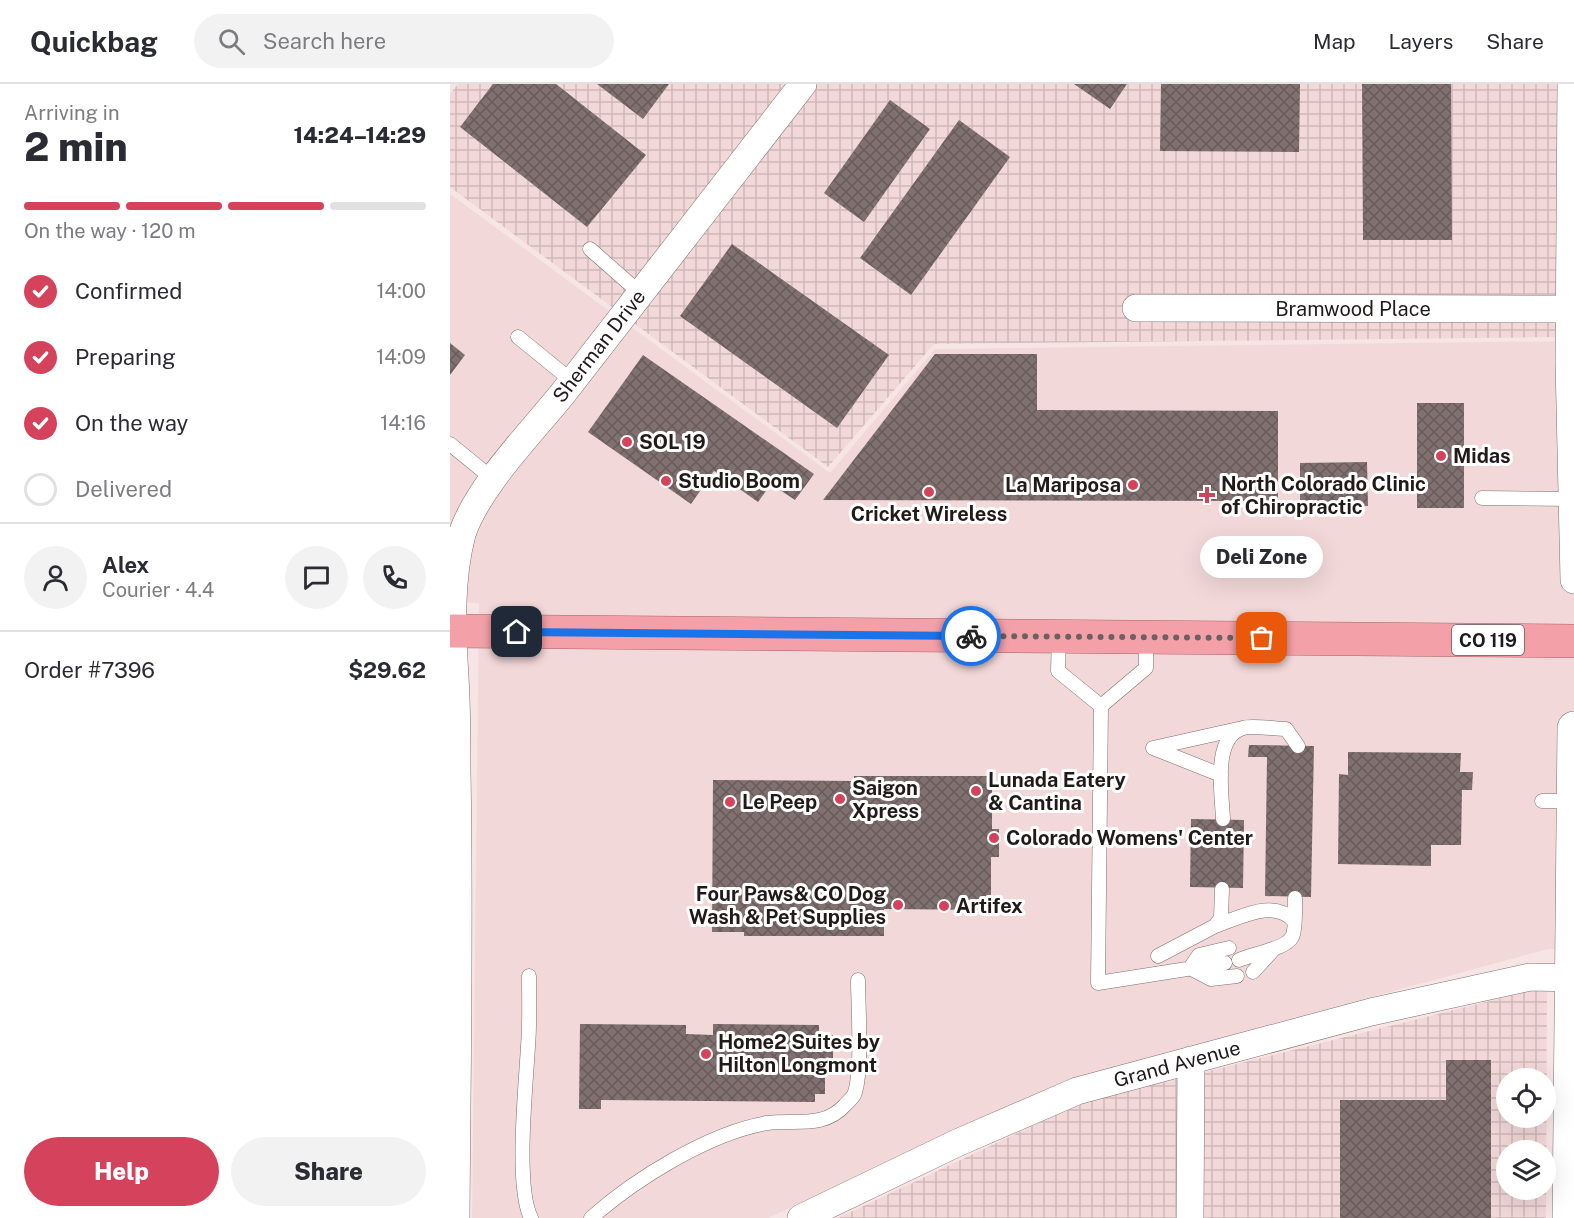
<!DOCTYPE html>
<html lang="en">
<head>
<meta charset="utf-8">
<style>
  :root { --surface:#fff; --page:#f2f2f3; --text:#2b2b33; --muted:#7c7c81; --line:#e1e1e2; --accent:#d4435b }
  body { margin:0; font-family:"Public Sans",sans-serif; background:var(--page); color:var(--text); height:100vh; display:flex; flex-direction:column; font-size:22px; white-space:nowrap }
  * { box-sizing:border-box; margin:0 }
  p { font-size:20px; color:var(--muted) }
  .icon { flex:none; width:33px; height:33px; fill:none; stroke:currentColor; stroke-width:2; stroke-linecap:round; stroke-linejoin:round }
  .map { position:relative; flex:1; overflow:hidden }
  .drawer { display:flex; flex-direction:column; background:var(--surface); width:450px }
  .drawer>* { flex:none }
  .buttons { position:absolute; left:1046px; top:984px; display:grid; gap:12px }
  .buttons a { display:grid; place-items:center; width:60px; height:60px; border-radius:50%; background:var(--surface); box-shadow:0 6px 24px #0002; font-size:30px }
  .pin { position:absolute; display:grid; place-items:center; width:51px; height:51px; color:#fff; margin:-26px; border-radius:12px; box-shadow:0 3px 9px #0006 }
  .courier { position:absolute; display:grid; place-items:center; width:60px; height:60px; margin:-30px; border:4px solid #1a73e8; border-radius:50%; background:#fff; color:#222; box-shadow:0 2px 8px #0007 }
  .bubble { position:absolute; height:42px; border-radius:21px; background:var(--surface); box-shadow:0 6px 24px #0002; font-size:20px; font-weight:800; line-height:42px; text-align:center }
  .summary em { font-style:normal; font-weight:800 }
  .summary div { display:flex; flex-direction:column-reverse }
  .summary { display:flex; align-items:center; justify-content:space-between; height:102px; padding:0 24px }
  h1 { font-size:39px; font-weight:800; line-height:45px }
  .bar { display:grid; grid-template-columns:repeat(4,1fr); gap:9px 6px; align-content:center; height:72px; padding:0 24px }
  .bar i { height:8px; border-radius:4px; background:var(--line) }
  .bar .on { background:var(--accent) }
  .bar p { grid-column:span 4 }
  .line { display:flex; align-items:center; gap:15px; padding:0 24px; border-top:2px solid var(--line) }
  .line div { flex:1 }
  .round { display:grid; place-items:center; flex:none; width:63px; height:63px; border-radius:32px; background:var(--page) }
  ol { padding:0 24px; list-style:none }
  li { display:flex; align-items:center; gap:18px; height:66px }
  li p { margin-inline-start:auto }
  li .icon { padding:6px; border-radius:50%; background:var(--accent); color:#fff; stroke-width:4 }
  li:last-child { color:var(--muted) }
  li i { width:33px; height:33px; border:3px solid var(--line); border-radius:50% }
  .button { display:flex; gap:12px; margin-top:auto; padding:12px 24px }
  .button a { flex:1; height:69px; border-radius:36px; background:var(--accent); color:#fff; font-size:24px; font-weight:800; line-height:69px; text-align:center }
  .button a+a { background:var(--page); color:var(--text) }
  header { display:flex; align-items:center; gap:36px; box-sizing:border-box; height:84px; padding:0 30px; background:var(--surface); border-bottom:2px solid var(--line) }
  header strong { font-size:28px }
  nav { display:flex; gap:33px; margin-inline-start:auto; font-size:21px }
  .search { width:420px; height:54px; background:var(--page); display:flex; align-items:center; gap:15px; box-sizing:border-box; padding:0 21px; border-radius:33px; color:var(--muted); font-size:22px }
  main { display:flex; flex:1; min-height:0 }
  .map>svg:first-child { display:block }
</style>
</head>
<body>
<header>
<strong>Quickbag</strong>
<div class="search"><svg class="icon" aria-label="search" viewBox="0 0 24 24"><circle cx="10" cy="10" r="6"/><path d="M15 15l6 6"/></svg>Search here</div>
<nav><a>Map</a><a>Layers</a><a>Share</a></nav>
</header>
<main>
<section class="drawer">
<div class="summary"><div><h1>2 min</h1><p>Arriving in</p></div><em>14:24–14:29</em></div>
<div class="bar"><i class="on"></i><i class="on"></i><i class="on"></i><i></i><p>On the way · 120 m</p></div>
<ol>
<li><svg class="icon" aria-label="check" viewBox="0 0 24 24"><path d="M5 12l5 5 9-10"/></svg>Confirmed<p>14:00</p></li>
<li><svg class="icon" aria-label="check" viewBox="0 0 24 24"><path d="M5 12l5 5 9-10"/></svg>Preparing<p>14:09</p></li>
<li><svg class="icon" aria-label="check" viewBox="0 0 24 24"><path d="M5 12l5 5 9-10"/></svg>On the way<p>14:16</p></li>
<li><i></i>Delivered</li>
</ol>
<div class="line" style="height:108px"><a class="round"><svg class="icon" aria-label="person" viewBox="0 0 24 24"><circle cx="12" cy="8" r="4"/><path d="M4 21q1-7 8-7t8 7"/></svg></a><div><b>Alex</b><p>Courier · 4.4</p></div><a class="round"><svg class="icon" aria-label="chat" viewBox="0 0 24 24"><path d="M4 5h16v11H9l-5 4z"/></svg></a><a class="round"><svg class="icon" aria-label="phone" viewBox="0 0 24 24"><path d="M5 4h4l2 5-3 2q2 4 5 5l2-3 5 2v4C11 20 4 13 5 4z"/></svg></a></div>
<div class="line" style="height:78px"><div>Order #7396</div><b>$29.62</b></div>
<div class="button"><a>Help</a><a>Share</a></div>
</section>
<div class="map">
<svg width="1124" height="1134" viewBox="0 0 1124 1134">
  <defs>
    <pattern id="industrial-grid" width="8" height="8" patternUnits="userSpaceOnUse" patternTransform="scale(1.5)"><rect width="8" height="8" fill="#f3d8d9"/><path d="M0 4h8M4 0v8" fill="none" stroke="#d0b9ba"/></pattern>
    <pattern id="building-cross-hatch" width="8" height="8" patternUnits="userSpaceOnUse" patternTransform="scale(1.5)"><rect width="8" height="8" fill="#807070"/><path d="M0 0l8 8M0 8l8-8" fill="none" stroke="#685b5b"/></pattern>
  </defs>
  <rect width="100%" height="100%" fill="#f7e5e5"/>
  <path fill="#f3d8d9" d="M 0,110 L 380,389 L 485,265 L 1124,257 L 1124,865 L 1098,865 L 620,995 L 318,1134 L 22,1134 L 29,519 L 0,518 Z"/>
  <path fill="url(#industrial-grid)" fill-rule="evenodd" d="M 8,0 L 1110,0 L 1110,253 L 484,260 L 378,383 L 0,103 L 0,10 Z
    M 1097,906 L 1096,1134 L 388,1134 L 631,1019 L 1080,907 ZM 1056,994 L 1095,994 L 1095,1034 L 1056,1034 ZM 1056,1066 L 1095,1066 L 1095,1106 L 1056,1106 Z"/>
  <path fill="url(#building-cross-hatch)" d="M 43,0 L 106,0 L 196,71 L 137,143 L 10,43 Z
    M 147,0 L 219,0 L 193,35 Z
    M 624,0 L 677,0 L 660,25 Z
    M 711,0 L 850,0 L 849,68 L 710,67 Z
    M 912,0 L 1001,0 L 1002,156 L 913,156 Z
    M 440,16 L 480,45 L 414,138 L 374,109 Z
    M 509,36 L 560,73 L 461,211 L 410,174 Z
    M 282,160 L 439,271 L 387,344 L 230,232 Z
    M 0,259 L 15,271 L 0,291 Z
    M 485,270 L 587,270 L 587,326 L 828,327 L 828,417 L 373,416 Z
    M 193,271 L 364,390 L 345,416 L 321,400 L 308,418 L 264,387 L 241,420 L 138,348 Z
    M 967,319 L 1014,319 L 1014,424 L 967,424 Z
    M 917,378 L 918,422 L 850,423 L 850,379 Z
    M 799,661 L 864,662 L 861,813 L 815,812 L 817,673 L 798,673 Z
    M 898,668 L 1011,669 L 1010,688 L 1023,688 L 1022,706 L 1012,706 L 1011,761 L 981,761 L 981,782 L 888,780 L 889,690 L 898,691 Z
    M 404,692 L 542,692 L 542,745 L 549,745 L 549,773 L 541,773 L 541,826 L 434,825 L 434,852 L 294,852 L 294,848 L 262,848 L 263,696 L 404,697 Z
    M 741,735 L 794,736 L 793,804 L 740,803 Z
    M 130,940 L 236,941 L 236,950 L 263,951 L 263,940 L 369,941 L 369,951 L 383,951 L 383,989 L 375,989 L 375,1010 L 365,1010 L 365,1018 L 151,1016 L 151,1025 L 129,1025 Z
    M 996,976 L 1041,976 L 1041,1134 L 890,1134 L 890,1016 L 996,1016 Z"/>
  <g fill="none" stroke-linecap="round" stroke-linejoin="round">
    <g stroke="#7e6e6e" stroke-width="15">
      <path id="service" d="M 140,165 L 190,209
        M 68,253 L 122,297
        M 0,360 L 43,395
        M 1032,414 L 1122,415
        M 609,553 L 608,587 L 651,622
        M 696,553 L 696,584 L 651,622 L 648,899 L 775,879
        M 703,664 L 788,645
        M 703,664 L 771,691
        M 1092,717 L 1123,717
        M 773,735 C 772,710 762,653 793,644 C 800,641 826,645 836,645 L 848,662
        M 765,842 C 790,834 823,814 844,837
        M 779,864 L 749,871 L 740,884 L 761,895 L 787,892
        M 708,872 L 765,842 L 771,834 L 772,805
        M 789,876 C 802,870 836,865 842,853 C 846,846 845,824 845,814
        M 803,888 L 824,865
        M 79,892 C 79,916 80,939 78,962 C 76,1001 65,1102 81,1134
        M 141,1134 C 185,1095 259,1049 317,1039 C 344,1035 374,1045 395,1021 C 398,1018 402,1014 404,1011 C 413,989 408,922 408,896"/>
    </g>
    <g stroke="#7e6e6e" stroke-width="28">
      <path id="minor" d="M 1121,0 L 1119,278 L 1124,496
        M 686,224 L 1119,225
        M 6,1134 C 7,985 10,836 7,688 C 7,656 7,625 5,593 C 2,545 0,496 12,450 C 28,402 82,348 114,308 C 194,205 273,103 353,0
        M 351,1134 L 507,1059 L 627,1007 L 921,928 L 1080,893 L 1124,894
        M 740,1134 L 741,976"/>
    </g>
    <g stroke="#7e6e6e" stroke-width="34">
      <path id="tertiary" d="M 1119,1134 L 1124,644"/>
    </g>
    <g stroke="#a96268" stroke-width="34">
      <path id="trunk" d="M 0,547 L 1124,557"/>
    </g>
    <use href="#service" stroke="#fff" stroke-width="14"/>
    <use href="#minor" stroke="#fff" stroke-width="27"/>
    <use href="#tertiary" stroke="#fff" stroke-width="33"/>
    <use href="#trunk" stroke="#f4a0a8" stroke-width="33"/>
  </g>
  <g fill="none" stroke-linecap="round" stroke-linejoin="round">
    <path stroke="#6c6162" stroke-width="6" stroke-dasharray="0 10.8" d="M 521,552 L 812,554"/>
    <path stroke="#1a73e8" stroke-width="8" d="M 67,548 L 521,552"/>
  </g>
  <g fill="#d4435b" stroke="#fff" stroke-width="2">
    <circle cx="177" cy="358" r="6"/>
    <circle cx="991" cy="372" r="6"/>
    <circle cx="216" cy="397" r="6"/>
    <circle cx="683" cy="401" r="6"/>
    <circle cx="479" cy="408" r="6"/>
    <path d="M754 402h6v6h6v6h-6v6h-6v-6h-6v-6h6z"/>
    <circle cx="526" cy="707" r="6"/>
    <circle cx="390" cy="715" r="6"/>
    <circle cx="280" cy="718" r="6"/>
    <circle cx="544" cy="754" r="6"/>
    <circle cx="448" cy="821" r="6"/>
    <circle cx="494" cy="822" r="6"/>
    <circle cx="256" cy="970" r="6"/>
  </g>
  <g text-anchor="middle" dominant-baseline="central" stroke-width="6" stroke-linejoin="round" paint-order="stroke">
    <rect fill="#fff" stroke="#645f5f" stroke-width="1.5" x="1002" y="541" width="72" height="30" rx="4.5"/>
    <g font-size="18" font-weight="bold" fill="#211a1b">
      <text x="1038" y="556">CO 119</text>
    </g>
    <g font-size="20" fill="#211a1b" stroke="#fff">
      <text x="903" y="225">Bramwood Place</text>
      <text transform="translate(149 262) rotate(-52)">Sherman Drive</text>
      <text transform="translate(727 980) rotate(-15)">Grand Avenue</text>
    </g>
    <g font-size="20" font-weight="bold" fill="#211a1b" stroke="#fff" text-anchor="start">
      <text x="189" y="358">SOL 19</text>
      <text x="1003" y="372">Midas</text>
      <text x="228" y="397">Studio Boom</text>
      <text x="771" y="400">North Colorado Clinic<tspan x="771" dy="23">of Chiropractic</tspan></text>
      <text x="671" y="401" text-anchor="end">La Mariposa</text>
      <text x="479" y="430" text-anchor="middle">Cricket Wireless</text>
      <text x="538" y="696">Lunada Eatery<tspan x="538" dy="23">&amp; Cantina</tspan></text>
      <text x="402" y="704">Saigon<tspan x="402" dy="23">Xpress</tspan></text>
      <text x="292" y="718">Le Peep</text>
      <text x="556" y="754">Colorado Womens' Center</text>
      <text x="436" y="810" text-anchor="end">Four Paws&amp; CO Dog<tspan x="436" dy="23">Wash &amp; Pet Supplies</tspan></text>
      <text x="506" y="822">Artifex</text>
      <text x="268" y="958">Home2 Suites by<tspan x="268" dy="23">Hilton Longmont</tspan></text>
    </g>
  </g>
</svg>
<div class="buttons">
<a><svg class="icon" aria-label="locate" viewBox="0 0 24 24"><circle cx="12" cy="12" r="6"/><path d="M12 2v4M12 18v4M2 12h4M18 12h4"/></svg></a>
<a><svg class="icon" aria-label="layers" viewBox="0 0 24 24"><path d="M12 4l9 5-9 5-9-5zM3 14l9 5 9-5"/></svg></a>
</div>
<div class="pin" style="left:812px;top:554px;background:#ea580c"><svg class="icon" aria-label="bag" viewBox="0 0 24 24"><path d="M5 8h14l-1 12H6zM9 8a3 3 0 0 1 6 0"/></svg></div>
<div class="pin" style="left:67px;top:548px;background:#1f2937"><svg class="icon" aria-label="home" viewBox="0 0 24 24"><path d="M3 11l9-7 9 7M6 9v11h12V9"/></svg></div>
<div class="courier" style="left:521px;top:552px"><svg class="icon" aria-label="bike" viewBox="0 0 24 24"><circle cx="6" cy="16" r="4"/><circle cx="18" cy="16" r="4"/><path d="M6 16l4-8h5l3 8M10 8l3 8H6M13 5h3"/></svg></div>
<div class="bubble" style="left:750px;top:452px;width:123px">Deli Zone</div>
</div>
</main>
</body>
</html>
